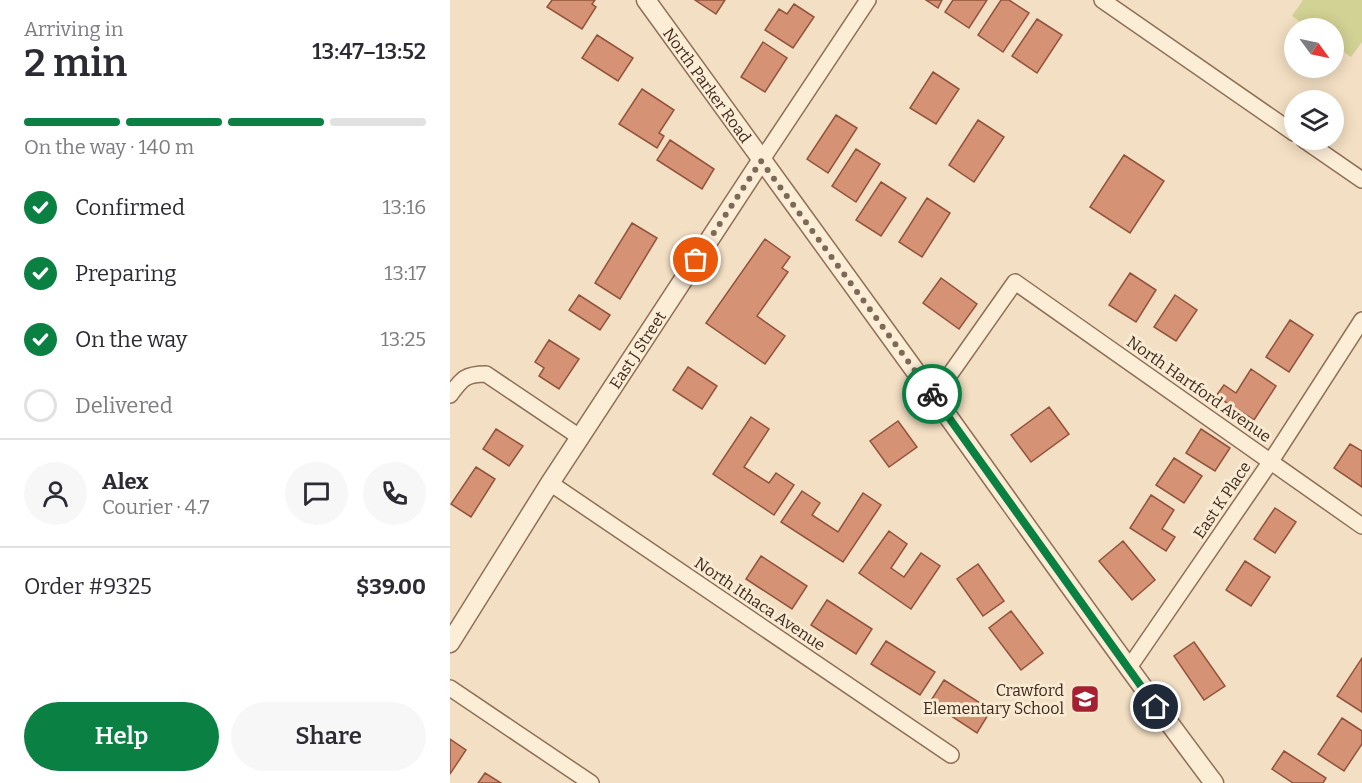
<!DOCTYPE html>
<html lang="en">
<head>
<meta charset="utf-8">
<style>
  :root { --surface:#fff; --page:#f7f7f7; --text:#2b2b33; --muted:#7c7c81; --line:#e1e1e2; --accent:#0b8043 }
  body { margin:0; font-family:Bitter,serif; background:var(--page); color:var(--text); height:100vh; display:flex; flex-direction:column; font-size:22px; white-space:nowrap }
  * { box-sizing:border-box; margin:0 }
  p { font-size:20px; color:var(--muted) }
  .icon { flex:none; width:33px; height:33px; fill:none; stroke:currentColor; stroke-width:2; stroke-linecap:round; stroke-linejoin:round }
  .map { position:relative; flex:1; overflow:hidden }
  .side { display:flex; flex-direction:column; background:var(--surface); width:450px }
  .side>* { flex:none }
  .needle { width:39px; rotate:123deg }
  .fabs { position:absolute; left:834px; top:18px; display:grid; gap:12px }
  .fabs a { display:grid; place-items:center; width:60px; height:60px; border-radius:50%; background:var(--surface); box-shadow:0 3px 15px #0003; font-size:30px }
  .pin { position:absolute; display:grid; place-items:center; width:51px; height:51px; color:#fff; margin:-26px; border:3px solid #fff; border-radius:50%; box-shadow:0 2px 6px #0007 }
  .courier { position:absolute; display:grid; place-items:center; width:60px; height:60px; margin:-30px; border:4px solid #0b8043; border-radius:50%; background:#fff; color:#222; box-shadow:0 2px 8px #0007 }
  .overview em { font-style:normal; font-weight:600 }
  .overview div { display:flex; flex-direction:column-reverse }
  .overview { display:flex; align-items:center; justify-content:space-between; height:102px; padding:0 24px }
  h1 { font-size:39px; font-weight:600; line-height:45px }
  .bar { display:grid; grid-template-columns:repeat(4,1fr); gap:9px 6px; align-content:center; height:72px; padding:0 24px }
  .bar i { height:8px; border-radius:4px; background:var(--line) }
  .bar .current { background:var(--accent) }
  .bar p { grid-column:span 4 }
  .line { display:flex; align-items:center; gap:15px; padding:0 24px; border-top:2px solid var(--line) }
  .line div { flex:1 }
  .round { display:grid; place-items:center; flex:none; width:63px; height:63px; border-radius:32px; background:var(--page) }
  ol { padding:0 24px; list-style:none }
  li { display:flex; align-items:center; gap:18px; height:66px }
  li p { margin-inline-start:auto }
  li .icon { padding:6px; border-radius:50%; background:var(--accent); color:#fff; stroke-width:4 }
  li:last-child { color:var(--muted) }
  li i { width:33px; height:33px; border:3px solid var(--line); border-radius:50% }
  .button { display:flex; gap:12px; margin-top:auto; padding:12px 24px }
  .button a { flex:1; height:69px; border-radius:36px; background:var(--accent); color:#fff; font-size:24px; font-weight:600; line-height:69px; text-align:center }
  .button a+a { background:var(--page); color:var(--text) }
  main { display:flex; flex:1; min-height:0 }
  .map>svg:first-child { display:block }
</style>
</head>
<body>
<main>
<section class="side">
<div class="overview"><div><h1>2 min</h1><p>Arriving in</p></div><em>13:47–13:52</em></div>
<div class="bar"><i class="current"></i><i class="current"></i><i class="current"></i><i></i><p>On the way · 140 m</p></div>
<ol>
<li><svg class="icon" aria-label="check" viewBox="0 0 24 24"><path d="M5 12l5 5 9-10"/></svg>Confirmed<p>13:16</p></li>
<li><svg class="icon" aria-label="check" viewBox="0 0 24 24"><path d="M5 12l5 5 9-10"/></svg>Preparing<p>13:17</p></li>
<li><svg class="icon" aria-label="check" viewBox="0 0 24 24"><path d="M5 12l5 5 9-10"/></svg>On the way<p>13:25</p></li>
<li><i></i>Delivered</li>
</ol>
<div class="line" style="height:108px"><a class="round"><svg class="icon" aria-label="person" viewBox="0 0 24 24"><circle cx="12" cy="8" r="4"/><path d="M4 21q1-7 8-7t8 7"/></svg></a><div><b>Alex</b><p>Courier · 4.7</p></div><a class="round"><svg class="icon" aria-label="chat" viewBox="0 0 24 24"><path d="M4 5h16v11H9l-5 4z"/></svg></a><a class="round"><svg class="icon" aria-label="phone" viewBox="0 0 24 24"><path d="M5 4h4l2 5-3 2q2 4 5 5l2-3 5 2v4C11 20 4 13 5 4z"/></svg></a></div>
<div class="line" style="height:78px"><div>Order #9325</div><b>$39.00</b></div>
<div class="button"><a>Help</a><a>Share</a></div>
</section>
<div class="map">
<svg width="912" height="783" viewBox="0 0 912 783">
  <rect width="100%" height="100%" fill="#f3dfc3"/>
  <path fill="#d2d295" d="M 853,0 L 912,0 L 912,42 L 901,57 L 884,45 L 884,28 L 859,28 L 842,16 Z"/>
  <path fill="#d59275" stroke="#91533a" stroke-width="1.5" d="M 102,0 L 145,0 L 142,4 L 146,7 L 132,29 L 97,7 Z
    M 245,0 L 275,0 L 266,14 Z
    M 476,0 L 492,0 L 488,8 Z
    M 503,0 L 537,0 L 519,28 L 495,12 Z
    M 551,0 L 559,0 L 579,13 L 553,52 L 528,35 Z
    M 344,4 L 364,17 L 343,48 L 315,30 L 329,9 L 337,14 Z
    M 587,19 L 612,35 L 587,73 L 562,56 Z
    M 147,35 L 183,58 L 168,81 L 132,58 Z
    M 313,42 L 337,58 L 315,92 L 291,77 Z
    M 483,72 L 509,89 L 486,124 L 460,108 Z
    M 192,89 L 224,110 L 209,133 L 214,136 L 207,148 L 169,124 Z
    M 386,115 L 407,128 L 378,173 L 357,159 Z
    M 528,120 L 554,137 L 524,182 L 499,165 Z
    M 220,140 L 264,169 L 252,189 L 207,160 Z
    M 406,149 L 430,164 L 406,202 L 382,186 Z
    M 674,155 L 714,181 L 680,233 L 640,207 Z
    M 431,182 L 456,198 L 431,236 L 406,220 Z
    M 477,198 L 500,213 L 472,257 L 449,242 Z
    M 182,223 L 207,238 L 170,299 L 145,283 Z
    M 315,239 L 340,257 L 332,268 L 338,272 L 307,316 L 335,336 L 315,364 L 256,323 Z
    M 680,273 L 706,290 L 686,322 L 659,305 Z
    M 491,278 L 527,304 L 509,329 L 473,303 Z
    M 129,295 L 160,315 L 150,330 L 119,310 Z
    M 725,295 L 747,310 L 726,341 L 704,327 Z
    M 840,320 L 863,335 L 839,372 L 816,357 Z
    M 99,340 L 129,359 L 109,389 L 89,376 L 94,368 L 85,362 Z
    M 238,367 L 267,386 L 252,409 L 223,390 Z
    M 801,369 L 826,386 L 804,420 L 766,396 L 774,385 L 786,393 Z
    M 599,407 L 619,434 L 581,462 L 561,435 Z
    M 301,417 L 319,429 L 294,467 L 319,483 L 326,473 L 344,485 L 324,515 L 263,474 Z
    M 448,421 L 467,447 L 439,467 L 420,441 Z
    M 46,429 L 73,446 L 59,466 L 33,449 Z
    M 751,429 L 780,448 L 765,471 L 736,453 Z
    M 900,444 L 912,451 L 912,487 L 884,468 Z
    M 724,458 L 752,476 L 734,503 L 706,485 Z
    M 26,467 L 45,479 L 21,517 L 1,504 Z
    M 352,491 L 370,503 L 362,515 L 388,532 L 413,493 L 431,505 L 393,562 L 331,522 Z
    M 701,495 L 724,510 L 712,529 L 725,537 L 716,551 L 680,528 Z
    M 825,508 L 846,522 L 825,553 L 804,539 Z
    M 439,531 L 457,544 L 441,568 L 454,577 L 471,553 L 490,566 L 461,609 L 409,573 Z
    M 673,541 L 705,580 L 682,600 L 649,561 Z
    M 311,556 L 357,586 L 342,609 L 296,579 Z
    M 795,561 L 820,577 L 801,606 L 776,590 Z
    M 528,564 L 554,601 L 533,616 L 507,579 Z
    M 377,600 L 422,629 L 406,654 L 361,625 Z
    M 561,611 L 593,653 L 571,670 L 539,628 Z
    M 436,641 L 485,672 L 470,695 L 421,664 Z
    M 744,642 L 775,686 L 754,700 L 724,656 Z
    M 912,658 L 912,712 L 887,696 Z
    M 494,680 L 541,710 L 527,733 L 480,702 Z
    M 892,718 L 912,731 L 912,744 L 894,771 L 868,754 Z
    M 0,739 L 16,750 L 0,774 Z
    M 834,751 L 876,778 L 873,783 L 843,783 L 822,769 Z
    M 35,773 L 51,783 L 28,783 Z"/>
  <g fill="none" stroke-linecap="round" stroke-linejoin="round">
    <g stroke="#8f6f57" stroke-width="18">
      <path id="minor" d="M 652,0 L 844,133
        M 854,140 L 912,180
        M 311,161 L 418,0
        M 0,395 C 12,379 15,374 36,374 L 131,438
        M 484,397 L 565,282 L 912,526
        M 100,483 L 501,755
        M 678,669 L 821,461 L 912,320
        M 0,688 L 141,783"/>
    </g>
    <g stroke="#8f6f57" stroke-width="21">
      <g id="tertiary">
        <path id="s1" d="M 196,0 C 291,133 389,264 484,397 C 577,526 668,656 764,783"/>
        <path id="s2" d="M 0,643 L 100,483 L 311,161"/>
      </g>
    </g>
    <use href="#minor" stroke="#fcedd7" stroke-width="15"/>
    <use href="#tertiary" stroke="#fcedd7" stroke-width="18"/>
  </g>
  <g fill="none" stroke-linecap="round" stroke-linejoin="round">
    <path stroke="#7d6957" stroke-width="6" stroke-dasharray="0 10.8" d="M 246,260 L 311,161 L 482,394"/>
    <path stroke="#0b8043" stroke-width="8" d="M 482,394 L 706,707"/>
  </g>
  <defs>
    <g id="school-square" transform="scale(1.5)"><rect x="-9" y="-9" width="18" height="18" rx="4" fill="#a52030" stroke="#f9ead3"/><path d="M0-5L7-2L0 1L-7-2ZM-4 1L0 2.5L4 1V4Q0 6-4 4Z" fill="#fff"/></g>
  </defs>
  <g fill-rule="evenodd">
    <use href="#school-square" x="635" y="699"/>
  </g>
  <g text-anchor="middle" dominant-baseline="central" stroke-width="6" stroke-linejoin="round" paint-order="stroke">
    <g font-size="16" fill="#3e291d" stroke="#f9ead3">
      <text stroke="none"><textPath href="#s1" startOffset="105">North Parker Road</textPath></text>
      <text stroke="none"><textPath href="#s2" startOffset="348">East J Street</textPath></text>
      <text transform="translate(749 389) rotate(35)">North Hartford Avenue</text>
      <text transform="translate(772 500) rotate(-56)">East K Place</text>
      <text transform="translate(310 604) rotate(34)">North Ithaca Avenue</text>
    </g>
    <g font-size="16" fill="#3e291d" stroke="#f9ead3" text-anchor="end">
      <text x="614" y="690">Crawford<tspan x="614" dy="18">Elementary School</tspan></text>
    </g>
  </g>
</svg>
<div class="fabs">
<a><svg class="needle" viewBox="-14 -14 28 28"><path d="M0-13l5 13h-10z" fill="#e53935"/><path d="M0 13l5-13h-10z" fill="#7c7c81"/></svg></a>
<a><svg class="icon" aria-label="layers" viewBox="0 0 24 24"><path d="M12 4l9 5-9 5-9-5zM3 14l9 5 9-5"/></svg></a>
</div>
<div class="pin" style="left:246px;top:260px;background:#ea580c"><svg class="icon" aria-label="bag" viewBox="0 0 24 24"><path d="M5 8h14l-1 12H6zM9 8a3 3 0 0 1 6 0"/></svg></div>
<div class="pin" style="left:706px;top:707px;background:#1f2937"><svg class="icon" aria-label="home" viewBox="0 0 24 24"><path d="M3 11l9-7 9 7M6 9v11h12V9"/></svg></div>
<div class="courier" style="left:482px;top:394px"><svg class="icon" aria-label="bike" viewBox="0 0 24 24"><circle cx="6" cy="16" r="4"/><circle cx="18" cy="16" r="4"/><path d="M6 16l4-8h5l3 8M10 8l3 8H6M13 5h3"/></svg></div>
</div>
</main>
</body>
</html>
